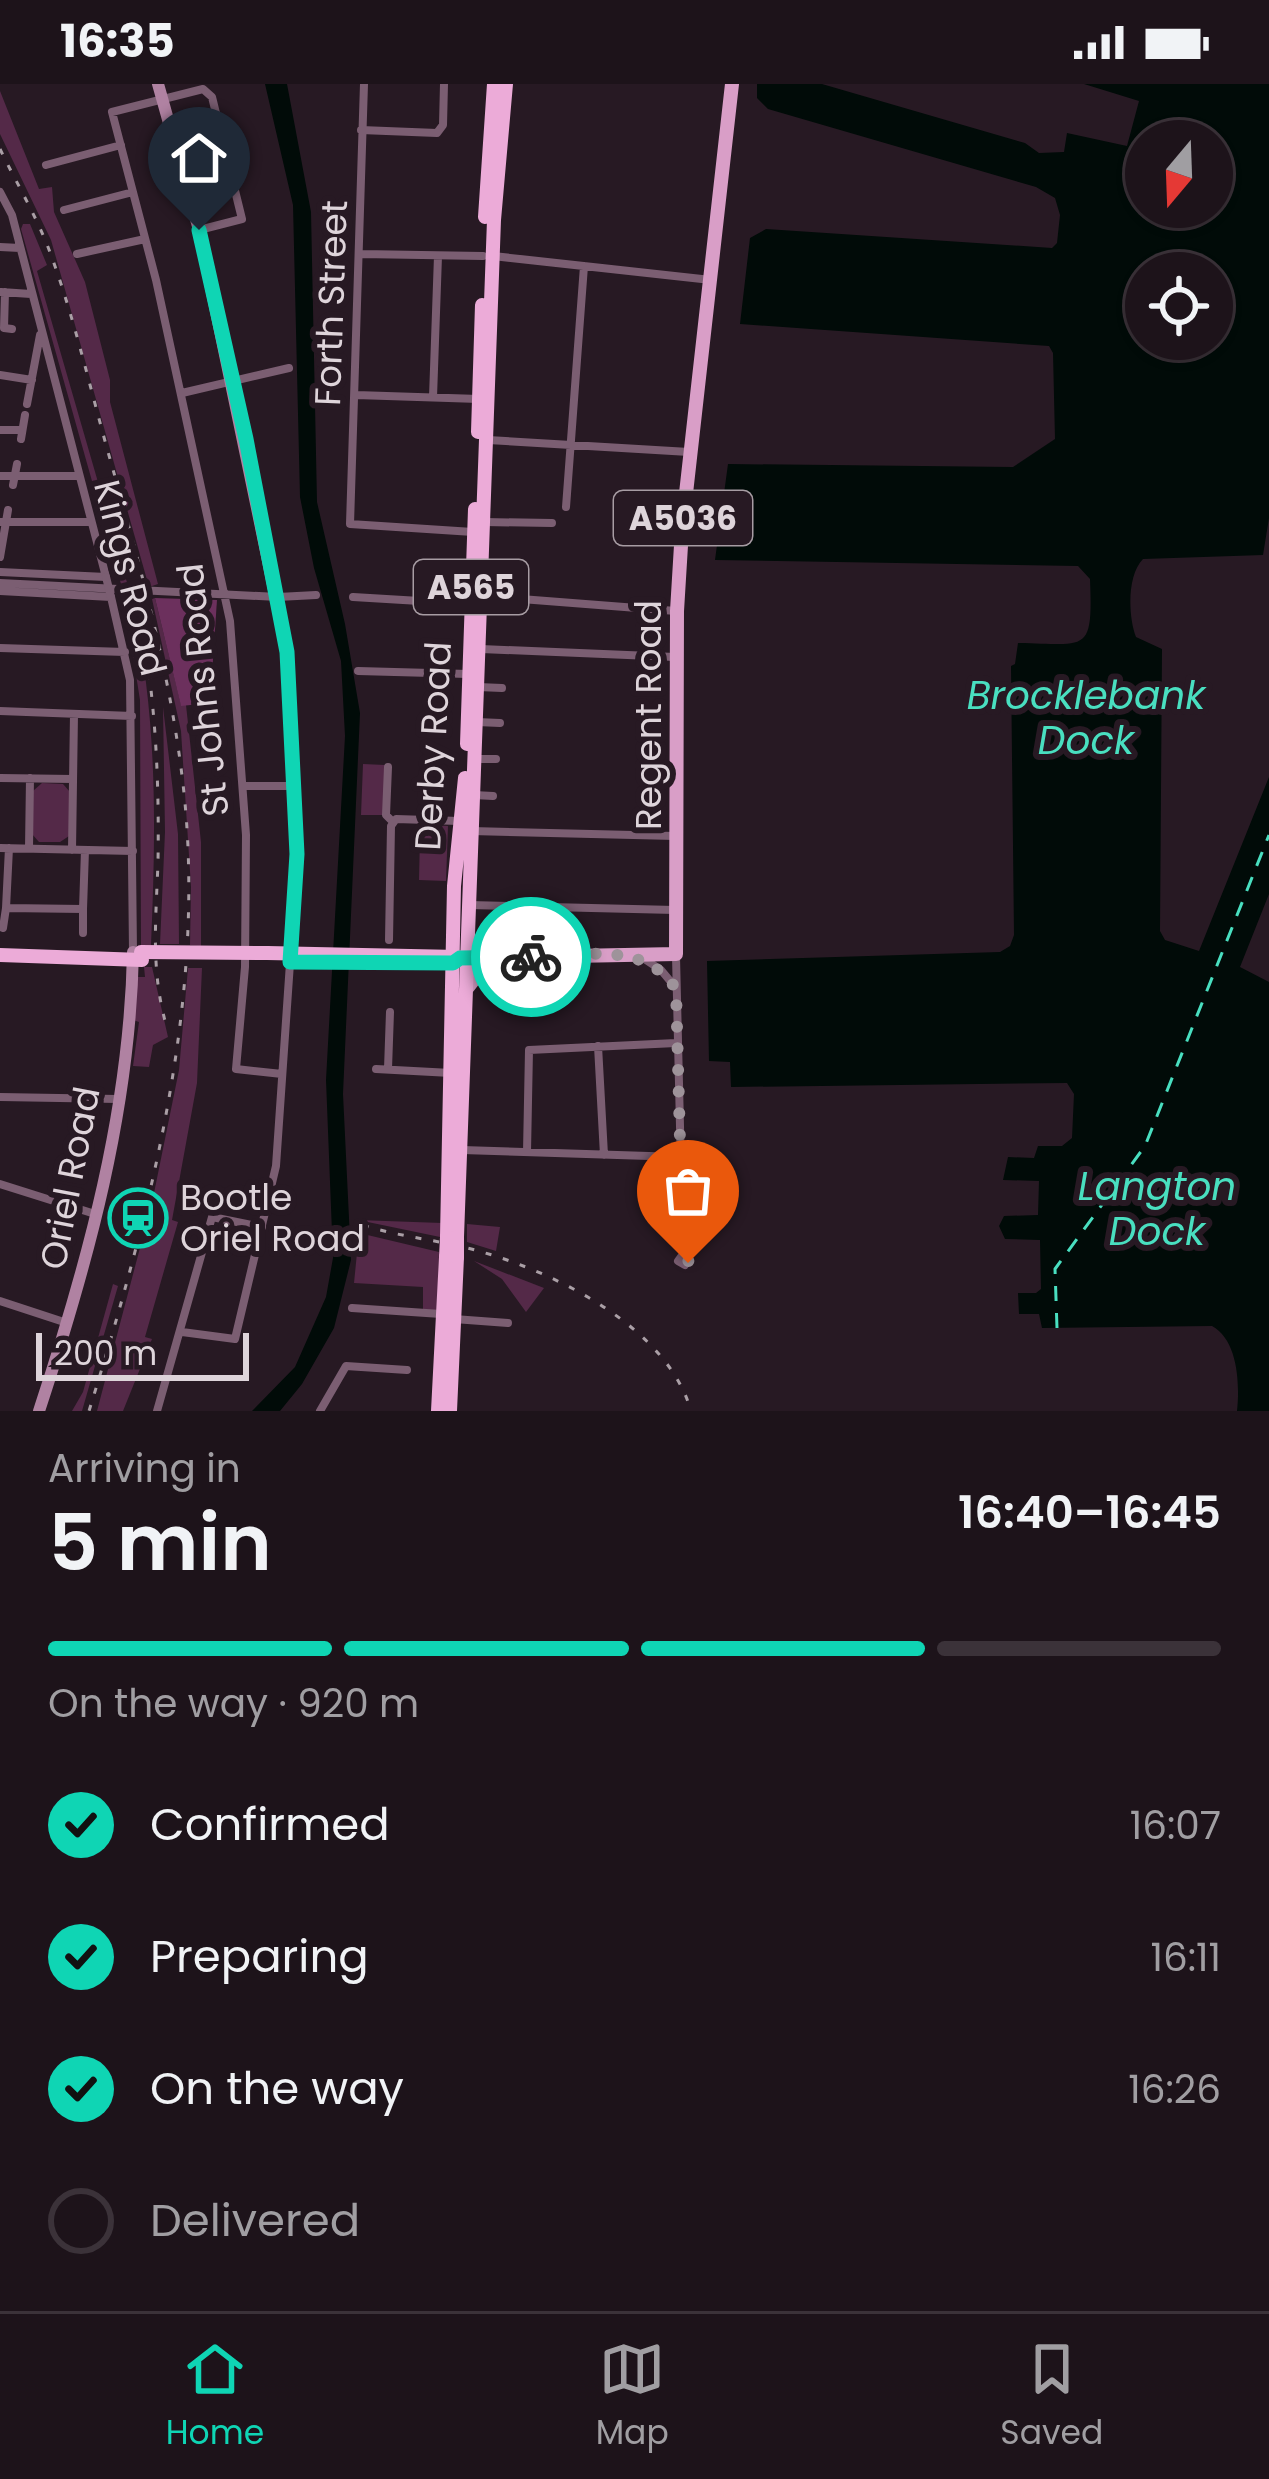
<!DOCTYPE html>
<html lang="en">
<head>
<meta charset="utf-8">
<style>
  :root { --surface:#1d131a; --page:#251c23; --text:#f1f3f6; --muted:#a09ea2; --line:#3b3239; --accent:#0fd5b4 }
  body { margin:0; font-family:Poppins,sans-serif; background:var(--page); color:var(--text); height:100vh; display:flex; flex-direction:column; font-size:45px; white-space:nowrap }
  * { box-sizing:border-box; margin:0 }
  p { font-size:39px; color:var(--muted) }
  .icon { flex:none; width:66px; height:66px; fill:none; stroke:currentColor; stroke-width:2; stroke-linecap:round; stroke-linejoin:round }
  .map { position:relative; height:1327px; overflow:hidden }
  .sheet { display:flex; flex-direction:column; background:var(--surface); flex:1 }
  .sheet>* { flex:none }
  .needle { width:78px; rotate:199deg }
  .tools { position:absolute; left:1125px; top:36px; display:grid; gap:24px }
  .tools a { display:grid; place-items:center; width:108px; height:108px; border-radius:50%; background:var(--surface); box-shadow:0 3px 9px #0004,0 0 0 3px var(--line); font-size:60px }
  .scale { position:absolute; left:36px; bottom:30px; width:213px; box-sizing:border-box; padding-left:12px; border:6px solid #ded4da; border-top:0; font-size:33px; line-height:42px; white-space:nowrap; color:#ded4da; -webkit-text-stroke:9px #271923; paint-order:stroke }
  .pin { position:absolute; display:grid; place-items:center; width:102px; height:102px; color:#fff; margin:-123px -51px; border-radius:50% 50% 50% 0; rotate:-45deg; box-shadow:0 0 12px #0007 }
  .pin .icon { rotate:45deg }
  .courier { position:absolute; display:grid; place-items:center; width:120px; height:120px; margin:-60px; border:9px solid #0fd5b4; border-radius:50%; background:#fff; color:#222; box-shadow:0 3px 15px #0007 }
  .summary em { font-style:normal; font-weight:600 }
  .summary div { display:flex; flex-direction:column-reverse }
  .summary { display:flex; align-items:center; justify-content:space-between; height:204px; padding:0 48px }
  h1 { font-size:78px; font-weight:600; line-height:90px }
  .bar { display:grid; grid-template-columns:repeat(4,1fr); gap:18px 12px; align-content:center; height:144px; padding:0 48px }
  .bar i { height:15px; border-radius:9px; background:var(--line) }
  .bar .selected { background:var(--accent) }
  .bar p { grid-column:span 4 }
  ol { padding:0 48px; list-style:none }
  li { display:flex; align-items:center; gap:36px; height:132px }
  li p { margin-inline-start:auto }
  li .icon { padding:12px; border-radius:50%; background:var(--accent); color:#111; stroke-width:4 }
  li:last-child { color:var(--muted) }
  li i { width:66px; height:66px; border:6px solid var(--line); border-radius:50% }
  .status { display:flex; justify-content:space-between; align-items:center; height:84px; padding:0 60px; background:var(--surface); direction:ltr }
  .status svg { height:33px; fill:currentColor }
  .menu { display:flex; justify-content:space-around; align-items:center; height:168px; border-top:3px solid var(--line); background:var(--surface); font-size:33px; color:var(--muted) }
  .menu a { display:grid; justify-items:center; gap:6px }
  .menu .selected { color:var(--accent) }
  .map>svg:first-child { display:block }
</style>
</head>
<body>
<div class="status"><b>16:35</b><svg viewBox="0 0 49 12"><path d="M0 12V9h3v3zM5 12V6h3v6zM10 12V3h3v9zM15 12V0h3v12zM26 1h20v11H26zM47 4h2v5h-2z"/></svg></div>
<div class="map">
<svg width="1269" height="1327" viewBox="0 0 1269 1327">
  <rect width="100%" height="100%" fill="#271923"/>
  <path fill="#542948" d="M 0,7 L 39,105 L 52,103 L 54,128 L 85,198 L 110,296 L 110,318 L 158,500 L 149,503 L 51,156 L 0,50 Z
    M 23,140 L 30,140 L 47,181 L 37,187 L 128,502 L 121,500 L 21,145 Z
    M 131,514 C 158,628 156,745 151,861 L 141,861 L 140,616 L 124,515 Z
    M 155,514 L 181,621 L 186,621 L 201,758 L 201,862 L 190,861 L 191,803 L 181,647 L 152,515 Z
    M 163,623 L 178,750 L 179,860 L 160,860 L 165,748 Z
    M 363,680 L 385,681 L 383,731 L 361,731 Z
    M 42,699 L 63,700 L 70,708 L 69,752 L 60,758 L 39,758 L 32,750 L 33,707 Z
    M 431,741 L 448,742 L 446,797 L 419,796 L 420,752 L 428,752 Z
    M 144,883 L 152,883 L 168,953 L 153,961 L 149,983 L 133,982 L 139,938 L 133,936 L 138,893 L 145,893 Z
    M 188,884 L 202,884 L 197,999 L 172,1136 L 178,1138 L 145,1253 L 152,1255 L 123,1327 L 97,1327 L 141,1160 L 148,1161 L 159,1117 L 153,1114 L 179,986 Z
    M 358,1136 L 442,1139 L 440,1153 Z
    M 467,1140 L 500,1143 L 496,1167 L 467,1158 Z
    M 359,1149 L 439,1168 L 438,1227 L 423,1226 L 423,1203 L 354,1199 Z
    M 474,1177 L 544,1204 L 526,1228 L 502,1195 Z
    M 113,1200 L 118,1202 L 82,1327 L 72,1327 L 83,1308 Z"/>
  <path fill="#6c305d" d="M 155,514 L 217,516 L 210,619 L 181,622 Z"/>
  <path fill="#010b08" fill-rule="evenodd" d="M 265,0 L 287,0 L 311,128 L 317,418 L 345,540 L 360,629 L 343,1010 L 351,1176 L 334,1244 L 302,1300 L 280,1327 L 252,1327 L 295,1283 L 326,1213 L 333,1174 L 326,996 L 345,652 L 341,577 L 314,484 L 300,413 L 293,121 Z
    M 757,0 L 822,0 L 1025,59 L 1039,69 L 1064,68 L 1067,49 L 1127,62 L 1139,17 L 1084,0 L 1269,0 L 1269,434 L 1263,471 L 1143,475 C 1127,491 1128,532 1136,553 L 1162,565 L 1160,847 L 1165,856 L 1199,867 L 1269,693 L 1269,810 L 1240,883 L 1269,898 L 1269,1327 L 1237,1327 C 1240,1300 1238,1256 1212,1242 L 1042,1244 L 1039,1230 L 1019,1230 L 1018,1209 L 1036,1209 L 1041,1205 L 1040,1156 L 1005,1155 L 999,1142 L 1004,1132 L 1038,1131 L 1039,1097 L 1003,1096 L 1008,1073 L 1034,1074 L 1038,1062 L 1062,1062 L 1072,1054 L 1074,1010 L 1067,999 L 731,1003 L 730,978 L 709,977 L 707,877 L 1000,868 L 1010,862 L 1014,851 L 1011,582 L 1015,580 L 1018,559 C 1087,560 1093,571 1090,495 L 1078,482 L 715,476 L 728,380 L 1013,383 L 1055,355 L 1053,269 L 1049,262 L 740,240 L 750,154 L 766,145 L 1052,164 L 1057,159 L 1060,131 L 1055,114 L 1036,103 L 768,25 L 757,14 ZM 1146,57 L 1212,57 L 1212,123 L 1146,123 ZM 1146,189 L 1212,189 L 1212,255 L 1146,255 Z"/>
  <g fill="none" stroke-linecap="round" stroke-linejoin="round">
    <path stroke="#49dfc0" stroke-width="3" stroke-dasharray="15 12" stroke-linecap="butt" d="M 1057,1244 L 1055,1185 L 1145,1062 L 1269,751"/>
    <path stroke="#7b5e72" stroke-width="8" d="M 364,0 L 350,440 L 473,448
      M 361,46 L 437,49 L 443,41 L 444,0
      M 46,81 L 121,61
      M 0,108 L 12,131 L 106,493 L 0,488
      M 64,126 L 133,108
      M 199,146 L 242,135 L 212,13 L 203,5 L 112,28 L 156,196 L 230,537 L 246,751 L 245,883 L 236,985 L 282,990
      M 0,163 L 20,164
      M 77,170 L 145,155
      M 361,170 L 483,172
      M 493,172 L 711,196
      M 1,208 L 31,210
      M 5,208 L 4,244 L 12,245
      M 0,291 L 32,296
      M 182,309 L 289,284
      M 356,311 L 479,315
      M 433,313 L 438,172
      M 27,320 L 40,251
      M 0,346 L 22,346
      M 21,355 L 25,331
      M 488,356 L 689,368
      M 0,392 L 78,392
      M 13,401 L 17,380
      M 566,423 L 584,182
      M 0,438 L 91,438
      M 484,438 L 552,439
      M 0,473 L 8,426
      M 0,499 L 278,513 L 316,511
      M 0,507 L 111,513 L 130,596 L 133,868
      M 482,512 L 676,527
      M 353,513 L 470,520
      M 0,564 L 125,568
      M 481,565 L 675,573
      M 358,587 L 468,590
      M 478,603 L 502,604
      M 0,627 L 132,632
      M 477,638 L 500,639
      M 476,675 L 496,675
      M 388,683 L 386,731 L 393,738
      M 0,694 L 73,695
      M 245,702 L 296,702
      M 474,711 L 493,712
      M 471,747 L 675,752
      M 0,764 L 133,767
      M 9,764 L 6,824 L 83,825 L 85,766
      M 29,764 L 30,694
      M 72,766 L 74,630
      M 469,821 L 675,826
      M 3,844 L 6,824
      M 83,849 L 83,825
      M 389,856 L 391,742 L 396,735 L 459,737
      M 676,872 L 683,1170
      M 643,874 L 661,886 L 676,904
      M 598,962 L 604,1071
      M 376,985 L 451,989
      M 388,985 L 390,928
      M 0,1013 L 118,1015
      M 462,1066 L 680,1073
      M 527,1068 L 529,966 L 676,959
      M 0,1100 L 95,1130
      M 683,1170 L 689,1174 L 685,1181 L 678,1177 Z
      M 0,1217 L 67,1239
      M 352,1224 L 441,1230
      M 454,1235 L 508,1239
      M 182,1248 L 235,1255 L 276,1082 L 290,879
      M 157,1327 L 212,1133 L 262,1143
      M 320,1327 L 346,1282 L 407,1286"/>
    <path stroke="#b082a2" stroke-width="12" d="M 158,0 L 199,146 L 287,568 L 297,770 L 290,878
      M 39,1327 C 88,1178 130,1026 133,868"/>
    <path stroke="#d99ec7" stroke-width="14" d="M 469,874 L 676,870 L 677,527 L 682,445 L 732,0
      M 468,903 L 479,889 L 503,876"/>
    <path stroke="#ecabd8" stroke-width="14" d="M 485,133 L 494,0
      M 478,348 L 482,221
      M 467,660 L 475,425
      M 267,869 L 458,873
      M 0,871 L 142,876
      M 447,1153 L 454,802 L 465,694
      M 457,1153 L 494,136 L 506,0
      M 438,1327 L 446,1173
      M 450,1327 L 457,1173"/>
    <path stroke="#aa9fa6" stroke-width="3" stroke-dasharray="6 12" stroke-linecap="butt" d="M 0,65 C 16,98 35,130 48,163 C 75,234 91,309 112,382 C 143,493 174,604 185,719 C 204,924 149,1133 89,1327
      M 149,589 C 157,652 159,714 158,778 C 156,836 150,890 168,947
      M 363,1141 C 402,1154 443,1156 482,1168 C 559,1190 668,1245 691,1327"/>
    <path stroke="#7b5e72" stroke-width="8" d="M 106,493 L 111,513"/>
    <path stroke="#ecabd8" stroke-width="14" d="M 141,868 L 267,869
      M 446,1173 L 447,1153
      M 457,1173 L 457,1153"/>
  </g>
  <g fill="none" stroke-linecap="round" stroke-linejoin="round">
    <path stroke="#9e939a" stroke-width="12" stroke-dasharray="0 21.6" d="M 531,873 C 584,872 643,856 676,905 L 683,1170 L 689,1174 L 688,1179"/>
    <path stroke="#0fd5b4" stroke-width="15" d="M 199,146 L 246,355 L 287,568 L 297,770 L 290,878 L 453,879 L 460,874 L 531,873"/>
  </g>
  <defs>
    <g id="station-ring" transform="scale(3)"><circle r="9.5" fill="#271923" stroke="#0fd5b4" stroke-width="1.5"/><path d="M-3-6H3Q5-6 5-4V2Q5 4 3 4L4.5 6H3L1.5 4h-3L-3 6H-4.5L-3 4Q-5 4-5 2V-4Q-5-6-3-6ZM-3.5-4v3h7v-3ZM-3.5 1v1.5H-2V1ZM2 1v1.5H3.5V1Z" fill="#0fd5b4"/></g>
  </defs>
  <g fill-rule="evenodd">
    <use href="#station-ring" x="138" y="1134"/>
  </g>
  <g text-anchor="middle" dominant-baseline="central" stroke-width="12" stroke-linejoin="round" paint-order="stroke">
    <g fill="#271923" stroke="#a79ca3" stroke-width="3">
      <rect x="614" y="407" width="138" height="54" rx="9"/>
      <rect x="414" y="476" width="114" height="54" rx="9"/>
    </g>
    <g font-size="33" font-weight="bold" fill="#ded4da">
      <text x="683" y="434">A5036</text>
      <text x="471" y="503">A565</text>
    </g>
    <g font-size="36" fill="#ded4da" stroke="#271923">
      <text transform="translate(331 219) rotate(-88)">Forth Street</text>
      <text transform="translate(130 494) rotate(76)">Kings Road</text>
      <text transform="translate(203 606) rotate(-96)">St Johns Road</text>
      <text transform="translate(648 631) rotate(-90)">Regent Road</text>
      <text transform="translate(433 662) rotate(-87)">Derby Road</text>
      <text transform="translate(70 1094) rotate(-79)">Oriel Road</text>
    </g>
    <g font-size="36" fill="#ded4da" stroke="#271923" text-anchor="start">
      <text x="180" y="1113">Bootle<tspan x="180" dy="41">Oriel Road</tspan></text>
    </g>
    <g font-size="39" font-style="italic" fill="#49dfc0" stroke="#271923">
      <text x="1086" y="611">Brocklebank<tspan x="1086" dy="45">Dock</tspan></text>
      <text x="1157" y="1102">Langton<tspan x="1157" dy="45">Dock</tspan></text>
    </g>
  </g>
</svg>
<div class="tools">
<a><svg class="needle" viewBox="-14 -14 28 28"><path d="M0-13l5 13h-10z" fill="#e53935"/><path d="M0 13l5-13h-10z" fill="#a09ea2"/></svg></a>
<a><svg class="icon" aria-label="locate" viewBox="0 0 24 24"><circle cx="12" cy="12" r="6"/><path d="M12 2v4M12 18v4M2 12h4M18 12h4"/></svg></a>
</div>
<div class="scale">200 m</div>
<div class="pin" style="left:688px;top:1179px;background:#ea580c"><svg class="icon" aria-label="bag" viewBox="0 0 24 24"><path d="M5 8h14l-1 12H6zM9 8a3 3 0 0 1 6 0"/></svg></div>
<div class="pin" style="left:199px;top:146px;background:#1f2937"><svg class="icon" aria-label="home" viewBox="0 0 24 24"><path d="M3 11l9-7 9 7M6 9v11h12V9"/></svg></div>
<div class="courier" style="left:531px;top:873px"><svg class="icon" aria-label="bike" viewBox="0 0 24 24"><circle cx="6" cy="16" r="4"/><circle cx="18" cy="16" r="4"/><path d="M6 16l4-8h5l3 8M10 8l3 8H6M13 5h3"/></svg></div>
</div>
<section class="sheet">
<div class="summary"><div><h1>5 min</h1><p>Arriving in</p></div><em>16:40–16:45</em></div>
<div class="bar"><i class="selected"></i><i class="selected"></i><i class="selected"></i><i></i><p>On the way · 920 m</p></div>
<ol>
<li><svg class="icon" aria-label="check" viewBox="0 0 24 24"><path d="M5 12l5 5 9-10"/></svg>Confirmed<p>16:07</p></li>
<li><svg class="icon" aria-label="check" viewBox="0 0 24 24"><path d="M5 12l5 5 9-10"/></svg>Preparing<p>16:11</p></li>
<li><svg class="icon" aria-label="check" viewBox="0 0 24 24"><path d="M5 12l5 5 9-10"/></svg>On the way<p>16:26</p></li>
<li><i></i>Delivered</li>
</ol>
</section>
<nav class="menu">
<a class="selected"><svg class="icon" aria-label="home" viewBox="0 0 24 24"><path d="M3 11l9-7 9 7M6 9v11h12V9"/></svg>Home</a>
<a><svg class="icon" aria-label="map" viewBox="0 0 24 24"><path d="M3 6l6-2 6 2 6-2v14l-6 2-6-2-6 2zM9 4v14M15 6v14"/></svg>Map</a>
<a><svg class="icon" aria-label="saved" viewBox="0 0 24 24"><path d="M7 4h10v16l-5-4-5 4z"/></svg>Saved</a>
</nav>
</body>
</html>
